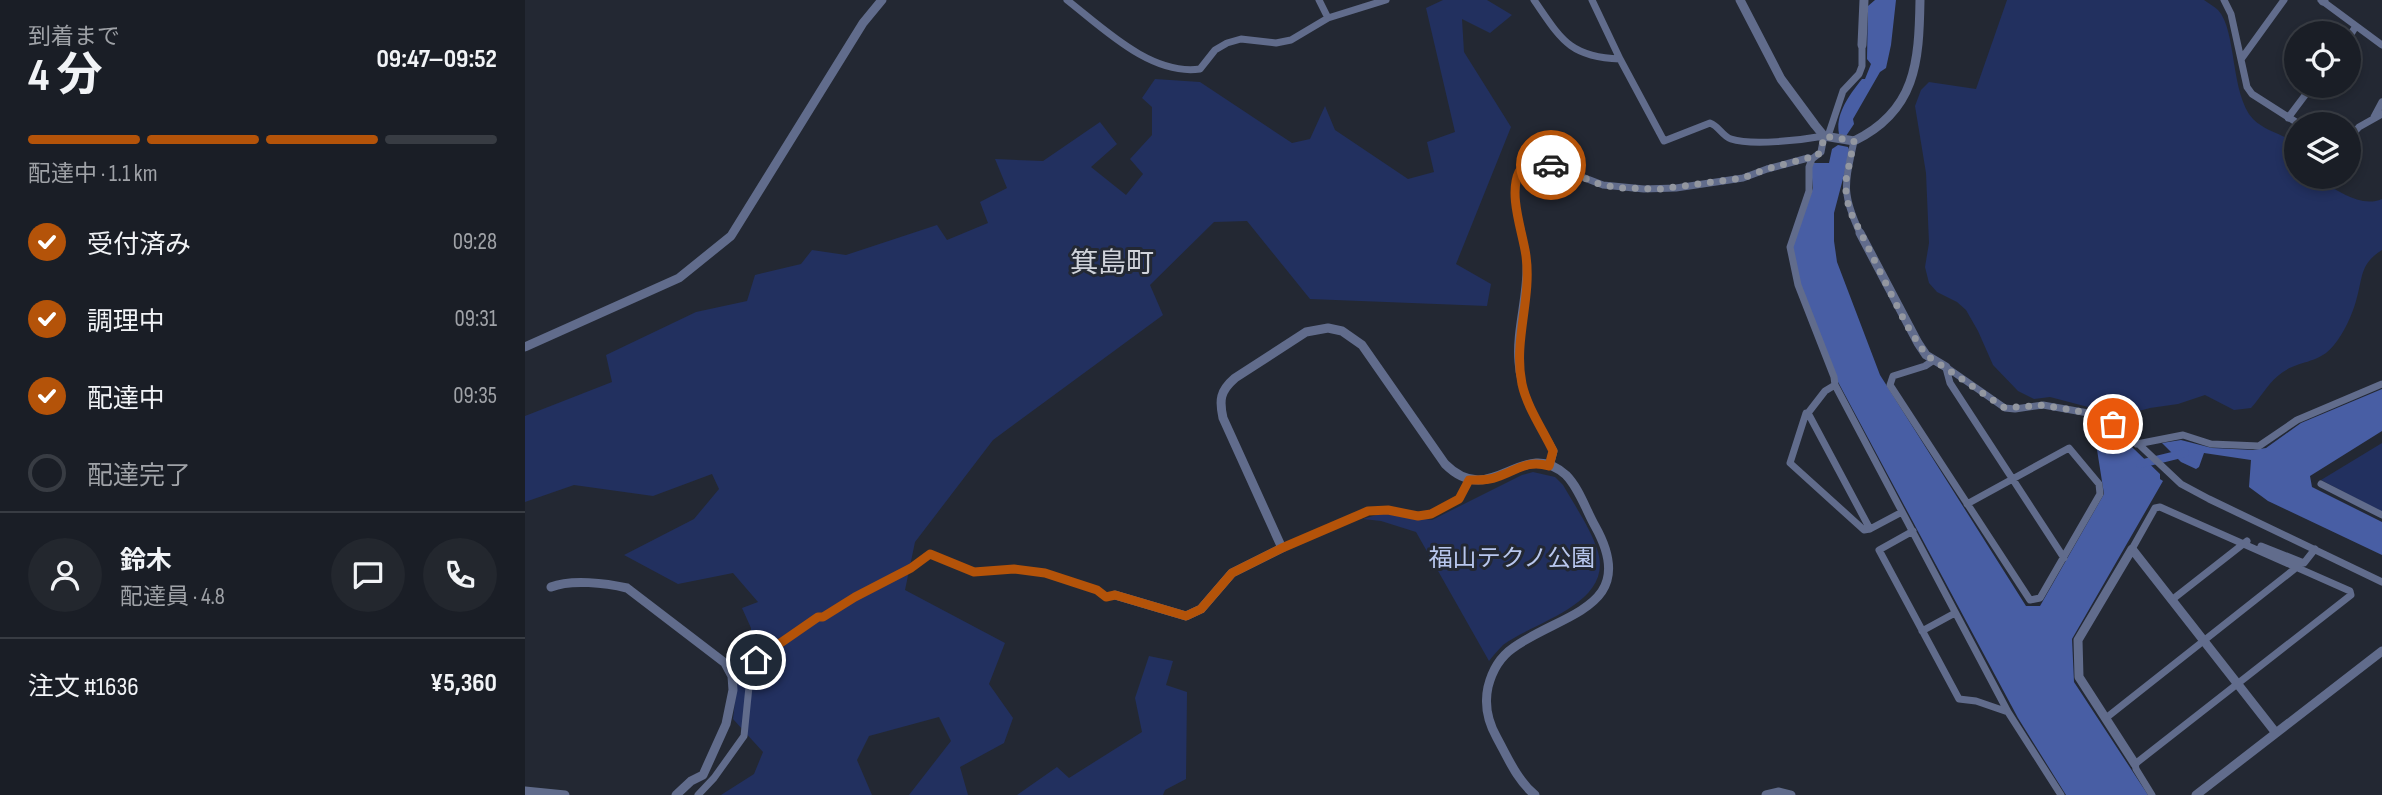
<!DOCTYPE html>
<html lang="ja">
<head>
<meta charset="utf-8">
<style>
  :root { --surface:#1a1e26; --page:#23272e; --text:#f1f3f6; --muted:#9fa2a7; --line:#383c43; --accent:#b45309 }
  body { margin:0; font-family:"Sofia Sans Condensed","Noto Sans JP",sans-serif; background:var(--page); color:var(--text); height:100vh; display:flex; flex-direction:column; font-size:26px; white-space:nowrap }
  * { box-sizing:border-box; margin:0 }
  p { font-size:23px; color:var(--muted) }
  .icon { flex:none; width:38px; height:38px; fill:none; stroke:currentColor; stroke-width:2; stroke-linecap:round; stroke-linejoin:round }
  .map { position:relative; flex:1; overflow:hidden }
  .panel { display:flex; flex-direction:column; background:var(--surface); width:525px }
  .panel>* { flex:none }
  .buttons { position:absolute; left:1759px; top:21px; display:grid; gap:14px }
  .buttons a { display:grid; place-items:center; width:77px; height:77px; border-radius:50%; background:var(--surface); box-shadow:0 4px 10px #0003,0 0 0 2px var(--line); font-size:35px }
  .pin { position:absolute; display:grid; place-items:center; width:60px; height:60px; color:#fff; margin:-30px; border:4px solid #fff; border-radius:50%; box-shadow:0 2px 7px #0007 }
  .courier { position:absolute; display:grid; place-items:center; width:70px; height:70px; margin:-35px; border:5px solid #b45309; border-radius:50%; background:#fff; color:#222; box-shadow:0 2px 9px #0007 }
  .summary em { font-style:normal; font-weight:700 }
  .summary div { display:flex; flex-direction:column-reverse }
  .summary { display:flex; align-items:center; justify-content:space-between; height:119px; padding:0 28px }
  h1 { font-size:46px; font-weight:700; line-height:52px }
  .bar { display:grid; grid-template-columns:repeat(4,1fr); gap:10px 7px; align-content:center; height:84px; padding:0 28px }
  .bar i { height:9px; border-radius:5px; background:var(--line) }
  .bar .current { background:var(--accent) }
  .bar p { grid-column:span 4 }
  .line { display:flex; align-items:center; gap:18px; padding:0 28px; border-top:2px solid var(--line) }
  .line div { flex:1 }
  .round { display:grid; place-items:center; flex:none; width:74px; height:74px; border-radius:37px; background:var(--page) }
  ol { padding:0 28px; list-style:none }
  li { display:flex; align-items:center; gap:21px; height:77px }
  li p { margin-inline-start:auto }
  li .icon { padding:7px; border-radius:50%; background:var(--accent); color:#fff; stroke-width:4 }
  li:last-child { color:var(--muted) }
  li i { width:38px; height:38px; border:4px solid var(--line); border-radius:50% }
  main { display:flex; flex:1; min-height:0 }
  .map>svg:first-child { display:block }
</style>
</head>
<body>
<main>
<section class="panel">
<div class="summary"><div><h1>4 分</h1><p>到着まで</p></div><em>09:47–09:52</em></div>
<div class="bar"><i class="current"></i><i class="current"></i><i class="current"></i><i></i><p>配達中 · 1.1 km</p></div>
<ol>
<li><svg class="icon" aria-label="check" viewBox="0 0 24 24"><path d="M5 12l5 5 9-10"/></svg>受付済み<p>09:28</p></li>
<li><svg class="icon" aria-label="check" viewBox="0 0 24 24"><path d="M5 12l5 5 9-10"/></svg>調理中<p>09:31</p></li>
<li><svg class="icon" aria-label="check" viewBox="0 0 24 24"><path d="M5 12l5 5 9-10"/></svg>配達中<p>09:35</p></li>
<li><i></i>配達完了</li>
</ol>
<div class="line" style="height:126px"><a class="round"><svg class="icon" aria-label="person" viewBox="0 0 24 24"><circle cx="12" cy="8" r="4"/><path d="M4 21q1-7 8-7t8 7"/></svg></a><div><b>鈴木</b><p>配達員 · 4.8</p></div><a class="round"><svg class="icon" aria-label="chat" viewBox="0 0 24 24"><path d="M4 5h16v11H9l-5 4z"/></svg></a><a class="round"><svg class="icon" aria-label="phone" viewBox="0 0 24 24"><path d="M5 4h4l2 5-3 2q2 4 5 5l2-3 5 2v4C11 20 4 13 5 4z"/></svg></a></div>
<div class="line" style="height:91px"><div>注文 #1636</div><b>¥5,360</b></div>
</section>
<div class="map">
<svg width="1857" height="795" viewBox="0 0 1857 795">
  <rect width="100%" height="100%" fill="#232833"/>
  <path fill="#22305f" d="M 918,0 L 962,0 L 987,15 L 965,33 L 937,19 L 939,52 L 986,127 L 931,264 L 966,284 L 962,306 L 785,299 L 722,221 L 689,222 L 625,285 L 638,315 L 468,440 L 390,542 L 380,590 L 480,643 L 464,684 L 488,718 L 479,743 L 435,767 L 443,795 L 384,795 L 426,741 L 414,717 L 344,736 L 332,760 L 347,795 L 196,795 L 229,774 L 238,752 L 208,719 L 213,674 L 225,661 L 226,628 L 217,608 L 233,602 L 208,573 L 153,584 L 99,555 L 169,519 L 194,489 L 187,474 L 128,496 L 49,485 L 0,502 L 0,416 L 87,382 L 81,355 L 171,312 L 222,301 L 230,275 L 276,264 L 287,250 L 321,255 L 412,225 L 422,240 L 463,223 L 455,202 L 482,188 L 470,159 L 518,161 L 575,122 L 592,144 L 566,167 L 601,195 L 618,174 L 605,159 L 627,135 L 627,107 L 617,98 L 630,79 L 675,82 L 767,143 L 785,139 L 800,106 L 810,130 L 883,179 L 909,172 L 902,142 L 930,132 L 901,8 Z
    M 1482,0 L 1679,0 C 1683,3 1689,6 1693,10 C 1712,30 1705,94 1728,119 C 1740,131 1757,134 1771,143 L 1771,177 L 1792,177 L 1796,182 C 1815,191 1836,208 1857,199 L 1857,250 C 1834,264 1838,279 1831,301 C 1827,315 1819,333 1809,345 C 1794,364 1775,360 1758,372 C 1744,381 1737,396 1726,408 L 1709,410 L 1680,395 L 1653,404 L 1625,408 L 1603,414 L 1586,413 L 1525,397 L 1509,399 L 1493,391 L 1468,365 L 1453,331 L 1441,310 L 1432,302 L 1412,292 L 1404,283 L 1400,267 L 1404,243 L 1401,173 L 1390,106 L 1396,90 L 1404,82 L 1451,89 Z
    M 1857,443 L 1857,512 L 1796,480 Z
    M 1008,472 L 1030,477 L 1038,485 C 1050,506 1066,529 1073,552 C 1088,604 1010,621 978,645 C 973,650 968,656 964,661 L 891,532 L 856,521 L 838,519 L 858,513 L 907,520 L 997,475 Z
    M 624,656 L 648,661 L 641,685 L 662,692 L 661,779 L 640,790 L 638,795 L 492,795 L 532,767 L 544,778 L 617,732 L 610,698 Z"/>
  <path fill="#485ea4" d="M 1350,0 L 1371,0 L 1366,45 L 1361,68 L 1355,72 L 1328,119 L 1329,124 L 1321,136 L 1314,134 C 1310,114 1325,94 1337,79 L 1340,79 L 1346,64 L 1342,59 L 1343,6 Z
    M 1313,145 L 1323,147 L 1325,152 L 1309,213 L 1309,241 L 1312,262 L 1355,375 L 1501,606 L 1515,606 L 1579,494 L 1567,418 L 1583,424 L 1635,474 L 1635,479 L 1638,481 L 1547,639 L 1549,682 L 1623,795 L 1541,795 L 1493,718 L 1312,380 L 1274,281 L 1267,248 L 1288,188 L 1286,168 L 1289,163 L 1304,163 L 1307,149 Z
    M 1857,389 L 1857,431 L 1785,476 L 1787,487 L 1857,522 L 1857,555 L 1743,501 L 1724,487 L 1726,460 L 1679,453 L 1674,467 L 1671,469 L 1656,462 L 1637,443 L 1656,440 L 1687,448 L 1728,450 L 1741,448 L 1776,423 Z"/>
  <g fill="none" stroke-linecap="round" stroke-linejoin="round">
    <path stroke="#485ea4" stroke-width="8" d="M 1615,464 L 1660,453"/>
    <path stroke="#616c8c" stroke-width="7" d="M 542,0 C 578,28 626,76 675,69 L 690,50 L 702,43 L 716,39 L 751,43 L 766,40 L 803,18 L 861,0
      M 794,0 L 803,18
      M 1009,0 C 1036,39 1044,57 1095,59 L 1139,141 L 1185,123 C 1194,126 1197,136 1206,139 C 1227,146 1277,140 1299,136 L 1296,152 L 1287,159 L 1284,167 L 1284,191 L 1265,247 L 1273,285 L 1309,377 L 1310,385 L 1483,712 L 1536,795
      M 1067,0 L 1095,59
      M 1699,0 L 1706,14 L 1722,87 L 1727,94 L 1774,124
      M 1796,0 L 1857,45
      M 1824,37 L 1831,26
      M 1717,58 L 1759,0
      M 1849,117 L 1857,102
      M 1763,118 L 1787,86
      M 1303,136 L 1318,91 L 1334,74 L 1337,66 L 1337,45
      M 1824,138 L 1834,127 L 1857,114
      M 1329,141 C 1320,184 1316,192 1335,233
      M 1409,360 L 1400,366 L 1368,376 L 1365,385 L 1505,600 L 1515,598 L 1575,494 L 1574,484 L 1544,448 L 1442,504
      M 1421,367 L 1480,408 L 1490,409 L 1518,405 L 1569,414 L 1605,436 L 1656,484 L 1684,499 L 1857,582
      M 1421,368 L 1425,383 L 1539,558
      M 1310,385 L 1300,391 L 1283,413 L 1345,529 L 1377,512
      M 1283,413 L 1281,413 L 1265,463 L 1339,530 L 1345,529
      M 1612,444 L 1658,435 L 1686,444 L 1734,446 L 1772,420 L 1857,384
      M 1025,466 L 1029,451 C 1014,424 995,394 993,362 C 990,330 1003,294 1001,260 C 1000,233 984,203 993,176 C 997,163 1006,161 1018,162 L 1078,185 L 1119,189 L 1151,188 L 1218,178 L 1242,169 L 1283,158 L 1287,159
      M 1796,484 L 1857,515
      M 1388,531 L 1354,550 L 1434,699 L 1451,701 L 1483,712
      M 1736,546 L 1779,563 L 1790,549
      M 757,548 L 843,511 L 863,510 L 893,516 L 906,514 L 934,499 L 944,480
      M 1607,549 L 1630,508 L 1635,507 L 1825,591 L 1826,595 L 1610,764 L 1611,769 L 1627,795
      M 1648,599 L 1722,541
      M 1397,631 L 1430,613
      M 1581,718 L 1772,567
      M 173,795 L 189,778 L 219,736 L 226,667 L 231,660 L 293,617 L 298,617 L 330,597 L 386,568 L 405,554 L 449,572 L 490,569 L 520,573 L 572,590 L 581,597 L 590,595"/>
    <path stroke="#616c8c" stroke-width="9" d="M 1215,0 L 1256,79 L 1290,125 L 1299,136 L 1329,141 C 1391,111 1394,62 1395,0
      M 1798,1 L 1799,0
      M 1337,45 L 1339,0
      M 1335,233 L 1393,343 L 1401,355 L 1421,367
      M 0,347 L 154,278 L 206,236 L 338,23 L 357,0
      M 26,587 C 46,579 81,583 102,588 L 200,663 L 207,676 L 208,690 L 201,724 L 178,775 L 166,781 L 151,795
      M 590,595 L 661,616 L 676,609 L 707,573 L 757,548 L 698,418 C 694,400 695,391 710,378 L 781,332 L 803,328 L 817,331 L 837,345 L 920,464 C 967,511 997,435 1041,475 C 1054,488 1061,510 1070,526 C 1116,608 1036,613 988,648 C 975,657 967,671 963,687 C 959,705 963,722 972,738 C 983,758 992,780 1010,795
      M 1610,764 L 1554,677 L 1553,640 L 1607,549 L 1751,733
      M 0,791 L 40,795
      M 1241,795 L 1254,792 L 1266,795
      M 1671,795 L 1857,651"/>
  </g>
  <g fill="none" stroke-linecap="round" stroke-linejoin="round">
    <path stroke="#9397a0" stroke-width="7" stroke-dasharray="0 12.6" d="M 1026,165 L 1077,185 L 1097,188 L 1135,189 L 1218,178 L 1242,169 L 1283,158 L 1287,159 L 1296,152 L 1299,136 L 1329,141 L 1320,185 L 1324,209 L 1381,324 L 1401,355 L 1480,408 L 1518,405 L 1569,414 L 1588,424"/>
    <path stroke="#b45309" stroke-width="9" d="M 231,660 L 293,617 L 298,617 L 330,597 L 386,568 L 405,554 L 449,572 L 489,569 L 520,573 L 572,590 L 581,597 L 590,595 L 661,616 L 676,609 L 707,573 L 757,548 L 843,511 L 863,510 L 893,516 L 906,514 L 934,499 L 944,480 C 953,480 962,481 972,477 C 991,471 1002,459 1024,466 L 1028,451 C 1018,430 1002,407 997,384 C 988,341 1007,299 1001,256 C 998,233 983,195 994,172 C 1000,159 1015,161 1026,165"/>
  </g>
  <g text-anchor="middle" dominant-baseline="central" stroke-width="6" stroke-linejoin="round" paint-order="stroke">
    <g font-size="24" fill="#b8c7ee" stroke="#232833">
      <text x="987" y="558">福山テクノ公園</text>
    </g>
    <g font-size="28" fill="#d0d3da" stroke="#232833">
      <text x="587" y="263">箕島町</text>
    </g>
  </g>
</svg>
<div class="buttons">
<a><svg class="icon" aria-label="locate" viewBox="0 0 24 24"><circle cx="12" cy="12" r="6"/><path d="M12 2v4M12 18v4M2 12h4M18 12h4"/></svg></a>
<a><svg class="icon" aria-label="layers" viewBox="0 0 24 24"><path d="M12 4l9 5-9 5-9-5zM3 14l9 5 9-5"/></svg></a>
</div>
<div class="pin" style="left:1588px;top:424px;background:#ea580c"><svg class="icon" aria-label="bag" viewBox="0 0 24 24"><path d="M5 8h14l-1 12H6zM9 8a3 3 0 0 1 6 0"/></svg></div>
<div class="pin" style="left:231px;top:660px;background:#1f2937"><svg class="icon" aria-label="home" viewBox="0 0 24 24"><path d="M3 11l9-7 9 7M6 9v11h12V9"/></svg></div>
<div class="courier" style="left:1026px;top:165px"><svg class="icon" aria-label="car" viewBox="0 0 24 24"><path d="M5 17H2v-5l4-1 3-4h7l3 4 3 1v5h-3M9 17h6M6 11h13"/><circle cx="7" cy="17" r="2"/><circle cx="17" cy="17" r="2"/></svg></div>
</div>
</main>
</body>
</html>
